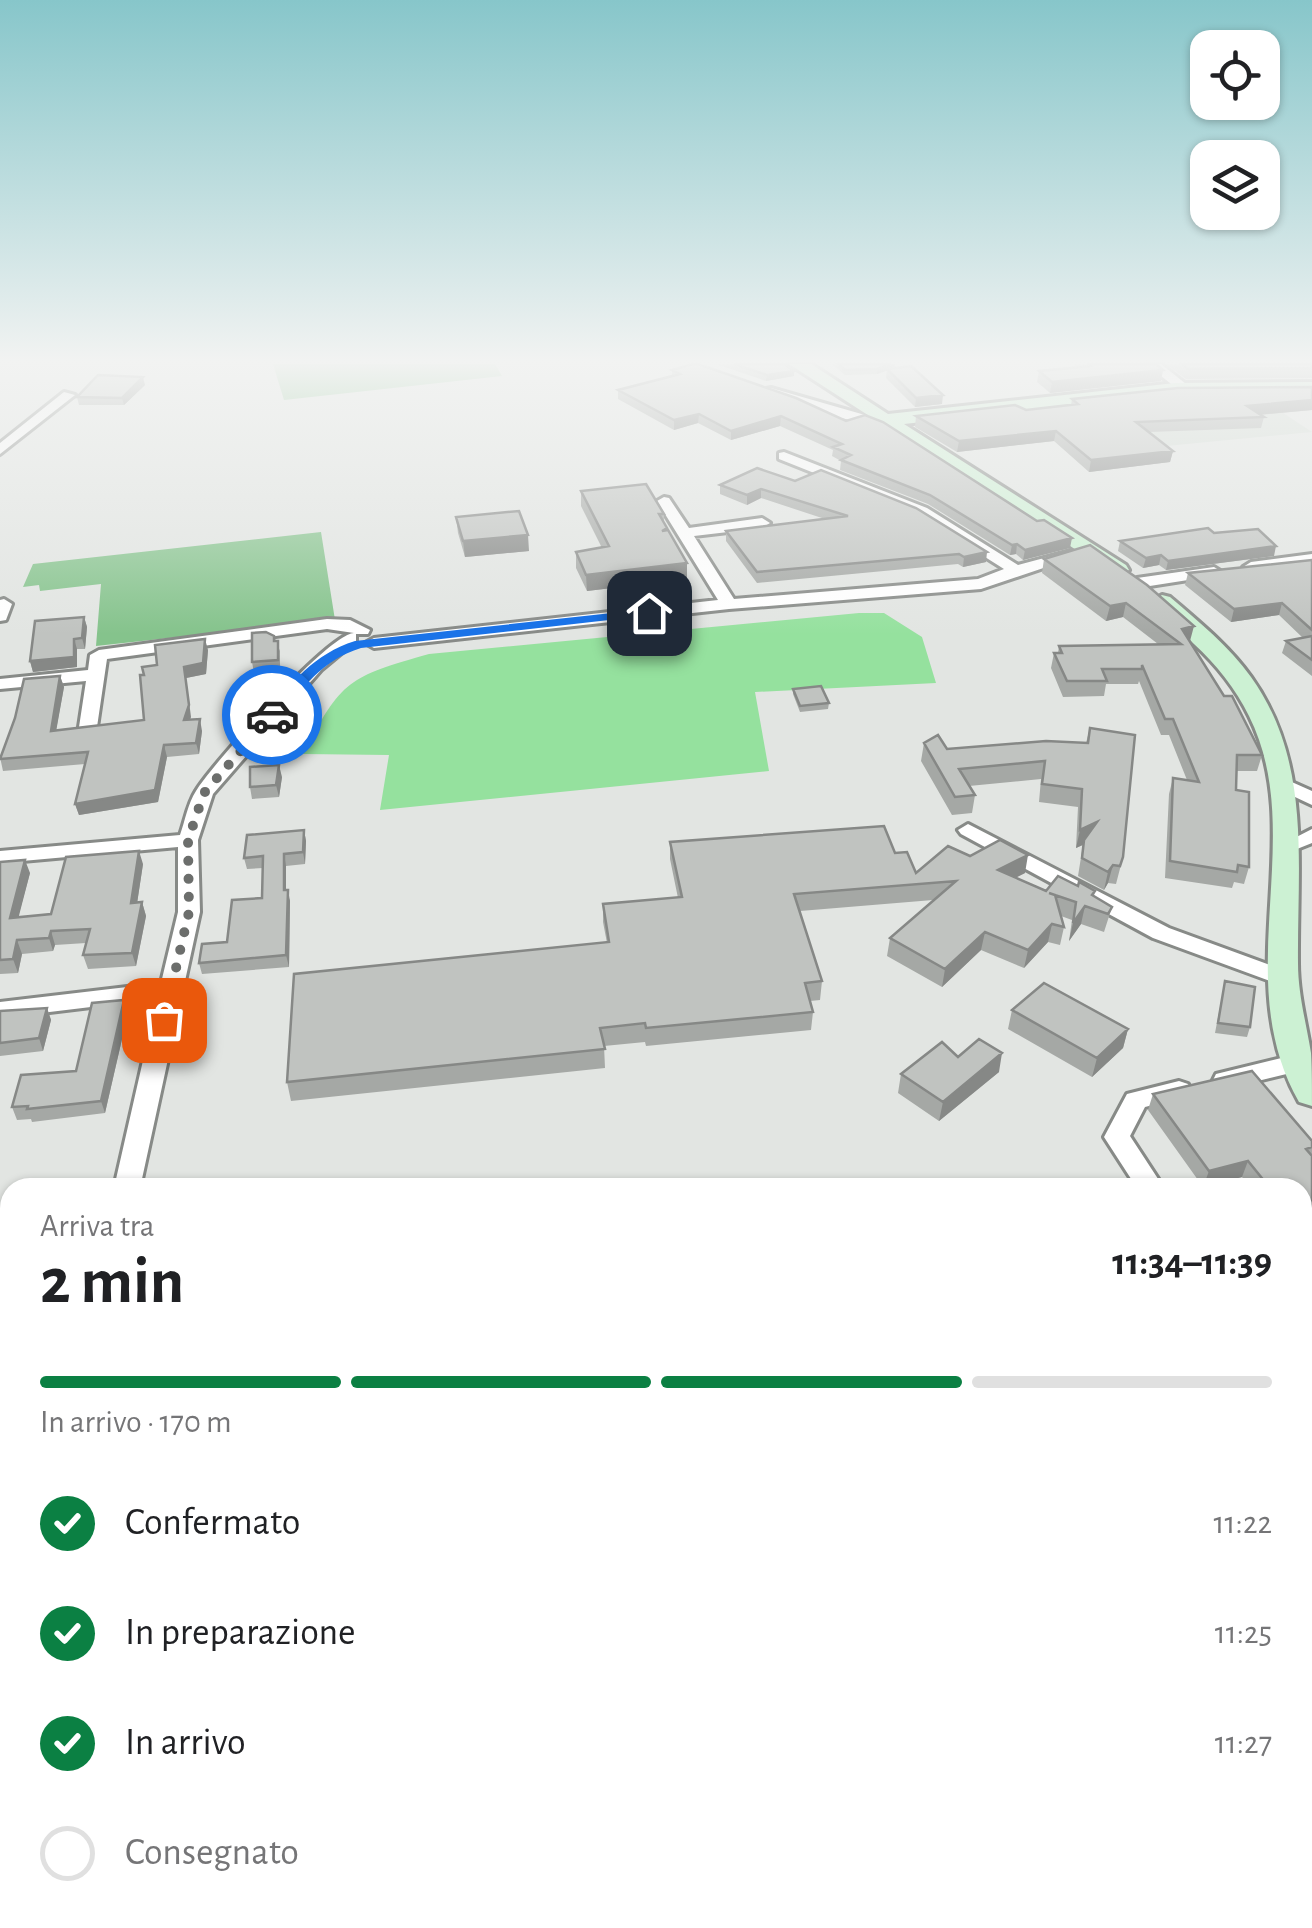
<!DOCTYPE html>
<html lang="it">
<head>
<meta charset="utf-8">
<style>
  :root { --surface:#fff; --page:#f2f2f2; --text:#202124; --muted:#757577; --line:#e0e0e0; --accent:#0b8043 }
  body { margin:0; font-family:"Alegreya Sans",sans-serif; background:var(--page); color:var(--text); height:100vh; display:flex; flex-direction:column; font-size:38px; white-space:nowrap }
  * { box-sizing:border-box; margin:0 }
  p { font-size:32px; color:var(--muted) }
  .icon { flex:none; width:55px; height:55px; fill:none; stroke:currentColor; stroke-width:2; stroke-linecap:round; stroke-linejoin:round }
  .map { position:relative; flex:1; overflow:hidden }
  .side { position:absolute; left:0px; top:1178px; width:1312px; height:752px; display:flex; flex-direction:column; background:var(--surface); border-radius:30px 30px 0 0; box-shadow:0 2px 8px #0004 }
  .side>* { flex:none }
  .buttons { position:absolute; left:1190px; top:30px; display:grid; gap:20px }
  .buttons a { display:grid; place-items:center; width:90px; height:90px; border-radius:20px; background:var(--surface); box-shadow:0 2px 8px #0004; font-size:50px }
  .pin { position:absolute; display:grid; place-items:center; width:85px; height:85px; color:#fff; margin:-42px; border-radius:20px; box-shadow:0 5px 15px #0006 }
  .courier { position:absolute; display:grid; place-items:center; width:100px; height:100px; margin:-50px; border:8px solid #1a73e8; border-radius:50%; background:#fff; color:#222; box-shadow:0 2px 12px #0007 }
  .overview em { font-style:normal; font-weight:700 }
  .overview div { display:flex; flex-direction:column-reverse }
  .overview { display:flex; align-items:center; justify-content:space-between; height:170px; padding:0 40px }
  h1 { font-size:65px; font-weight:700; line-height:75px }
  .bar { display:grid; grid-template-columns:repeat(4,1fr); gap:15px 10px; align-content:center; height:120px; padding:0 40px }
  .bar i { height:12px; border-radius:8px; background:var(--line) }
  .bar .current { background:var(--accent) }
  .bar p { grid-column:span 4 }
  ol { padding:0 40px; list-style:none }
  li { display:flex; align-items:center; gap:30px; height:110px }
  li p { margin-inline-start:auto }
  li .icon { padding:10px; border-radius:50%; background:var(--accent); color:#fff; stroke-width:4 }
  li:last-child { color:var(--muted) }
  li i { width:55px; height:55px; border:5px solid var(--line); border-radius:50% }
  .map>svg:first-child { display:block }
</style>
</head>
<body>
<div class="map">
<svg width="1312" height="1928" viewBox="0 0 1312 1928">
  <rect width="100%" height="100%" fill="#e2e5e2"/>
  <path fill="#d1dad2" d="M 1247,389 L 1312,432 L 1073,455 Z"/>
  <path fill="#85c38c" d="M 273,364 L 495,364 L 502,376 L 284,400 Z
    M 321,532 L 335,620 L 96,646 L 101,584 L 40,591 L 39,585 L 23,587 L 33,564 Z"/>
  <path fill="#95e19e" d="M 859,613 L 884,613 L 922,637 L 936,683 L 755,692 L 769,771 L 380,810 L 389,755 L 303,754 C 342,679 349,677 429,654 Z"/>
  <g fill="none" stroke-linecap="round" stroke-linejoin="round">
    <g stroke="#878a87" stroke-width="6">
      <path id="street" d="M 1146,364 L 1161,364 L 1191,388 L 1180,391 Z
        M 771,388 L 865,415 L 888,417 L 890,420 C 869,433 792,402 766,395 L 766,389 Z
        M 64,392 L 75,395 L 0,454 L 0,443 Z
        M 784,452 L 927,508 L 1018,565 L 1074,550 L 1082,555 L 981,589 L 729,609 L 374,648 L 365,643 L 374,638 L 718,600 L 657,501 L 664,497 L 669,498 L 689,528 L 762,518 L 770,523 L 762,528 L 694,536 L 734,599 L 978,579 L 1004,569 L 917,514 L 779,459 L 779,453 Z
        M 1312,554 L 1312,564 L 1251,572 L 1243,567 L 1251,562 Z
        M 1214,567 L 1222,572 L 1220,575 L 1137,588 L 1129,583 L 1137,578 Z
        M 4,599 L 12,604 L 6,620 L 0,621 L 0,600 Z
        M 327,619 L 350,620 L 370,630 L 368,634 L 356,634 L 356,641 L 321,670 L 213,794 L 198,840 L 200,912 L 140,1188 L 114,1188 L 157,999 L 0,1018 L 0,1002 L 161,983 L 178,912 L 178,847 L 0,863 L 0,851 L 180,835 C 185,821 188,803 196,791 C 212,764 330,633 354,633 L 327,629 L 107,659 L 97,727 L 88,733 L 79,727 L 86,681 L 0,689 L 0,679 L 88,670 L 90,655 L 99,650 Z
        M 1285,779 L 1312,791 L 1312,805 L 1278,789 L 1275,785 L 1278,781 Z
        M 968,824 L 1169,928 L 1289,972 L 1292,977 L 1281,985 L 1273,982 L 1153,938 L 961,834 L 958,830 Z
        M 1312,829 L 1312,843 L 1287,853 L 1277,847 Z
        M 1298,1054 L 1307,1057 L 1310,1063 L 1307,1069 L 1225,1089 L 1216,1086 L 1213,1080 L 1216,1074 Z
        M 1179,1081 L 1188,1084 L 1191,1090 L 1188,1096 L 1145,1107 L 1130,1136 L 1164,1188 L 1137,1188 L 1104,1137 L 1127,1094 Z
        M 0,1311 L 10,1314 L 10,1338 L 0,1335 Z
        M 0,1426 L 10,1426 L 10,1454 L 0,1454 Z
        M 10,1716 L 10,1752 L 0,1756 L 0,1720 Z
        M 67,1920 L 105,1920 L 104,1928 L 66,1928 Z"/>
    </g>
    <g stroke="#878a87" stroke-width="6">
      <path id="secondary" d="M 789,364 L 811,364 L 888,414 L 1175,383 L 1312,382 L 1312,394 L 1175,395 L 904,424 L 1126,565 L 1129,570 L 1118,577 Z
        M 1162,595 L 1170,597 C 1199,622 1229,646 1251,677 C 1312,762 1297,863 1298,963 C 1298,994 1306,1022 1311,1053 C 1312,1069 1312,1089 1312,1106 L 1299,1102 C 1228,978 1309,836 1249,716 C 1236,689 1216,664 1194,644 C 1180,630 1162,618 1150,602 Z
        M 1312,1548 L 1312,1594 L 1302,1597 L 1302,1552 Z
        M 544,1920 L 640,1920 L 639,1928 L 541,1928 Z
        M 717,1920 L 773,1920 L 774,1928 L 718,1928 Z"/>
    </g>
    <use href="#street" fill="#fff" fill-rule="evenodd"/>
    <use href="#secondary" fill="#ccf1d3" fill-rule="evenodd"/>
  </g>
  <path fill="#a5a8a5" d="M 693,364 L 1070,548 L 1023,560 L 1016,554 L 1010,555 L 928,504 L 840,470 L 841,461 L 832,456 L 833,450 L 780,426 L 731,440 L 698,423 L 674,430 L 618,399 L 618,390 L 672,376 L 672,370 Z
    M 716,364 L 784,364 L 794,376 L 766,381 Z
    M 832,364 L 895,364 L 895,368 L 942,404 L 915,407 L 886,378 L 887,370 L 877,374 L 845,375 Z
    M 1074,364 L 1156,364 L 1163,370 L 1161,381 L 1050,393 L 1037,382 L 1039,371 L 1078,368 Z
    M 1166,364 L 1312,364 L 1312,378 L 1186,379 Z
    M 145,385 L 124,405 L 79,405 L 77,397 Z
    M 1312,387 L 1312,410 L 1260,415 L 1264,417 L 1261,428 L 1149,432 L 1173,451 L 1170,462 L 1089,472 L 1054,441 L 957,452 L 915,427 L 916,416 L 1026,410 L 1071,405 L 1072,399 Z
    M 757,468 L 986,562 L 963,567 L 958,564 L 757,583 L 726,541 L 726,531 L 825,519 L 761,498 L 747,505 L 720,494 L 720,485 Z
    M 581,491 L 664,514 L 664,522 L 667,530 L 687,563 L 687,579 L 587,591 L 576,568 L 576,552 L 602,548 L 581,506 Z
    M 456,517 L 529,551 L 465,557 L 458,533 Z
    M 1214,533 L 1274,556 L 1166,570 L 1159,565 L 1143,568 L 1118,551 L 1120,541 Z
    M 1090,545 L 1190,641 L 1262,755 L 1257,771 L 1237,771 L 1236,790 L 1249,867 L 1244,884 L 1234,882 L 1232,888 L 1165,878 L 1169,794 L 1173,778 L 1187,780 L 1169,735 L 1161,735 L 1139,681 L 1138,684 L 1106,684 L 1104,696 L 1063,697 L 1051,668 L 1054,653 L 1058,653 L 1059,646 L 1158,644 L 1123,617 L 1106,621 L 1042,573 L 1044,559 Z
    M 1312,560 L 1312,676 L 1282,653 L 1286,641 L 1303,638 L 1279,615 L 1231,622 L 1185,585 L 1188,573 Z
    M 84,617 L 87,627 L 85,649 L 77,649 L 77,667 L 33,672 L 30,661 Z
    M 274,636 L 280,651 L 280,670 L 254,673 L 252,662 Z
    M 208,650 L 206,674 L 186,678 L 190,720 L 202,731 L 199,754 L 167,757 L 158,802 L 79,815 L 75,804 L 85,764 L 3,771 L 0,757 L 60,676 L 64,687 L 56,730 L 144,720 L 144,675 Z
    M 793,689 L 829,703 L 828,709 L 800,712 L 793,694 Z
    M 1090,728 L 1123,857 L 1116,884 L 1108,883 L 1104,890 L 1078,876 L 1083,845 L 1076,848 L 1078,807 L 1039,802 L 1041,779 L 969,786 L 975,795 L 972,813 L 952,815 L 921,761 L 924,743 L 947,749 L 1086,743 Z
    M 282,777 L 279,797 L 252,799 L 250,787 Z
    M 304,830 L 306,841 L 305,864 L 286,866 L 286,890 L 290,901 L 289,967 L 202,974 L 199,963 L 227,942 L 262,898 L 263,868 L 247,869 L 244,858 Z
    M 670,842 L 895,853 L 916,873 L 970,856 L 1025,873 L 1015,878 L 1046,891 L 1078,886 L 1095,891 L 1094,896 L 1112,907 L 1104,932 L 1081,924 L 1069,941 L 1072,920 L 1061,916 L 1064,927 L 1060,945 L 1048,942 L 1024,968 L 981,950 L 942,987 L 887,956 L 890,938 L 933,900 L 800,911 L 822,981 L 820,1000 L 810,1001 L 813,1012 L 811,1030 L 646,1046 L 645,1042 L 604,1046 L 605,1068 L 291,1101 L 287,1082 L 607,943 L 603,922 L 603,904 L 678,898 L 670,859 Z
    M 0,862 L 30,873 L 18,917 L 51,914 L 143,864 L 137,903 L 142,902 L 146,916 L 136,966 L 88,969 L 83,955 L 86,943 L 55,945 L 53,951 L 22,954 L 18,973 L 0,974 Z
    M 1225,981 L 1250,1027 L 1247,1037 L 1215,1033 Z
    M 124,1000 L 128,1013 L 105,1113 L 32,1122 L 31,1119 L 17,1120 L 12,1107 L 76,1071 Z
    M 47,1008 L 51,1020 L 43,1051 L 0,1056 L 0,1011 Z
    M 1012,1010 L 1128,1029 L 1123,1048 L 1092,1077 L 1008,1029 Z
    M 958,1057 L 999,1072 L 939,1121 L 898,1093 L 901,1074 Z
    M 1153,1094 L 1312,1141 L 1312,1367 L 1302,1354 L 1302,1188 L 1250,1188 L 1242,1177 L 1203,1187 L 1148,1110 Z
    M 0,1208 L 10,1210 L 10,1282 L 0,1279 Z
    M 1302,1611 L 1312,1621 L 1312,1732 L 1302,1719 Z
    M 889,1920 L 914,1920 L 899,1928 L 893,1928 Z
    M 991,1920 L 1142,1920 L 1127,1928 L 995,1928 Z"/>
  <path fill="#868886" d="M 891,364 L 895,364 L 895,368 L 877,374 L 877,369 Z
    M 1163,370 L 1161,381 L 1050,393 L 1052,382 Z
    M 794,371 L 794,376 L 766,381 L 767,375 Z
    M 143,377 L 145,385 L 124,405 L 122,398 Z
    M 943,395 L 942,404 L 915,407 L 916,398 Z
    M 1312,400 L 1312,410 L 1244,416 L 1247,406 Z
    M 699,414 L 698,423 L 674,430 L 674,420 Z
    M 781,416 L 780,426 L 731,440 L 731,431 Z
    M 1056,431 L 1054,441 L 957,452 L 959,441 Z
    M 1173,451 L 1170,462 L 1089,472 L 1091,460 Z
    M 761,489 L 761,498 L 747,505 L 747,495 Z
    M 528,535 L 529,551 L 465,557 L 463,541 Z
    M 1072,538 L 1070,548 L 1023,560 L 1025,550 Z
    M 1017,544 L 1016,554 L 1010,555 L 1012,545 Z
    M 1276,546 L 1274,556 L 1166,570 L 1168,561 Z
    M 987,552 L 986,562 L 963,567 L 964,557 Z
    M 1161,555 L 1159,565 L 1143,568 L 1146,558 Z
    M 687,563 L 687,579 L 587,591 L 586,575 Z
    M 1126,603 L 1123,617 L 1106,621 L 1110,606 Z
    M 1282,603 L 1279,615 L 1231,622 L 1234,609 Z
    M 84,617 L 87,627 L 85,649 L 82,638 Z
    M 1194,626 L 1190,641 L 1182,629 Z
    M 74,639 L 77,649 L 77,667 L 33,672 L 30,661 Z
    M 205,639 L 208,650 L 206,674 L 186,678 L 191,717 L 187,731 L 184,720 L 184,667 Z
    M 60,676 L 64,687 L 54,743 L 51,731 Z
    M 200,719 L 202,731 L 199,754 L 196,743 Z
    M 164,745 L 167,757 L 158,802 L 79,815 L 75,804 Z
    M 279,765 L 282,777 L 279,797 L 276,785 Z
    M 1097,822 L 1093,840 L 1076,848 L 1080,830 Z
    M 304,830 L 306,841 L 305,864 L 303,852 Z
    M 139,851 L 143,864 L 135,917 L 131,903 Z
    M 284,854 L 286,866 L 286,902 L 284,890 Z
    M 1028,855 L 1025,873 L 995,888 L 998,870 Z
    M 25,860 L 30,873 L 15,931 L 10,918 Z
    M 1113,865 L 1108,883 L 1104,890 L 1108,872 Z
    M 288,890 L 290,901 L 289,967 L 286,955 Z
    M 142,902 L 146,916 L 136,966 L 132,953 Z
    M 1085,906 L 1081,924 L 1069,941 L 1073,923 Z
    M 1052,924 L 1048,942 L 1024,968 L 1028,950 Z
    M 51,931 L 55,945 L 53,951 L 49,938 Z
    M 985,932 L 981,950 L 942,987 L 945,969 Z
    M 17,940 L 22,954 L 18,973 L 13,959 Z
    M 124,1000 L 128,1013 L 105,1113 L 101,1101 Z
    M 47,1008 L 51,1020 L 43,1051 L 39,1038 Z
    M 1128,1029 L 1123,1048 L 1092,1077 L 1097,1058 Z
    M 1002,1053 L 999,1072 L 939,1121 L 943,1102 Z
    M 1248,1161 L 1242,1177 L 1203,1187 L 1209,1171 Z
    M 1312,1487 L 1312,1500 L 1302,1504 L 1302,1491 Z
    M 10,1663 L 10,1675 L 0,1678 L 0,1666 Z
    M 10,1809 L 10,1824 L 0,1827 L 0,1812 Z
    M 897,1920 L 914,1920 L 899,1928 L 894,1928 Z
    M 1129,1920 L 1142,1920 L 1127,1928 L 1113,1928 Z"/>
  <path fill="#c0c3c0" stroke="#868886" stroke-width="2.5" d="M 693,364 L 698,364 L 796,398 L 846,421 L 865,415 L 883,422 L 1037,521 L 1044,520 L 1072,538 L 1025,550 L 1017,544 L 1012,545 L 930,495 L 841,460 L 851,455 L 833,447 L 842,444 L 781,416 L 731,431 L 699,414 L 674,420 L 618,390 L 680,374 L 672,370 Z
    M 734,364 L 784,364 L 794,371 L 767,375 Z
    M 838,364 L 891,364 L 877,369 L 845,370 Z
    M 1089,364 L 1156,364 L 1163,370 L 1052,382 L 1039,371 L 1091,366 Z
    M 1182,364 L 1312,364 L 1312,368 L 1188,369 Z
    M 911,366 L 943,395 L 916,398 L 887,369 Z
    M 98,375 L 143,377 L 122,398 L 77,397 Z
    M 1312,387 L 1312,400 L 1247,406 L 1264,417 L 1136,422 L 1173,451 L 1091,460 L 1056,431 L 959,441 L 916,416 L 1015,405 L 1026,410 L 1078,404 L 1072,399 L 1178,388 Z
    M 757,468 L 795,481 L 821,470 L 916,508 L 987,552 L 964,557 L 959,554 L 757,572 L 726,531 L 848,516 L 761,489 L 747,495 L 720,485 Z
    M 646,484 L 664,514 L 659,514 L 667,528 L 662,531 L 668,530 L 687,563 L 586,575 L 576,552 L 609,546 L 581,491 Z
    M 519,511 L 528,535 L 463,541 L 456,517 Z
    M 1208,528 L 1214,533 L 1258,529 L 1276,546 L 1168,561 L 1161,555 L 1146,558 L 1120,541 Z
    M 1090,545 L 1147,585 L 1194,626 L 1182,629 L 1224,696 L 1232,696 L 1262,755 L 1237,755 L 1236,790 L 1249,792 L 1249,867 L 1238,865 L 1237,872 L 1170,861 L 1173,778 L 1199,782 L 1173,719 L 1165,719 L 1142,665 L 1142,669 L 1102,669 L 1107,681 L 1067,681 L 1054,653 L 1062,653 L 1059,646 L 1181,644 L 1126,603 L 1110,606 L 1044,559 Z
    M 1312,560 L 1312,630 L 1282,603 L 1234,609 L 1188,573 Z
    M 84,617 L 82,638 L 74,639 L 74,657 L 30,661 L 35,621 Z
    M 266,632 L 274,636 L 274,641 L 278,641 L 278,660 L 252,662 L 252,633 Z
    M 1312,636 L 1312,660 L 1286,641 Z
    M 205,639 L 203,663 L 184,667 L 189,705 L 184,720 L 200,719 L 196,743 L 164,745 L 155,790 L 75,804 L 88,752 L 0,759 L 15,718 L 24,679 L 60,676 L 51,731 L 144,720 L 140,675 L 144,675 L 142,667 L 157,665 L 155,645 Z
    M 821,686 L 829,703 L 800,706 L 793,689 Z
    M 1090,728 L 1135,735 L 1123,857 L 1120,866 L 1113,865 L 1108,872 L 1082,858 L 1084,840 L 1097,822 L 1080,830 L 1082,789 L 1042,784 L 1045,761 L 959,769 L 975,795 L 955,797 L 924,743 L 938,735 L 947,749 L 1046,741 L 1088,743 Z
    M 279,765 L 276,785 L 250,787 L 250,767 Z
    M 884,826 L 895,853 L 907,852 L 916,873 L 948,846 L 970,856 L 1000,840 L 1028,855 L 998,870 L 1046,891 L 1058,876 L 1078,886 L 1079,882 L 1095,891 L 1092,895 L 1112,907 L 1108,914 L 1085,906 L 1073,923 L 1076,902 L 1049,893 L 1055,895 L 1064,927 L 1052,924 L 1028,950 L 985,932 L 945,969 L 890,938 L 956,881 L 794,894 L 822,981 L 805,983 L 813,1012 L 646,1028 L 645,1023 L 600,1028 L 605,1049 L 287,1082 L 294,974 L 609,942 L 603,904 L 682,897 L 670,842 Z
    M 304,830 L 303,852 L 284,854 L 284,890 L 288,890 L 286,955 L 199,963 L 202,944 L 227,942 L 232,900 L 262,898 L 263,856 L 244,858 L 247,835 Z
    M 139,851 L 131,903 L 142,902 L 132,953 L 83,955 L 90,929 L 51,931 L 49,938 L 17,940 L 13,959 L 0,960 L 0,862 L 25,860 L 10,918 L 51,914 L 66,857 Z
    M 1225,981 L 1255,987 L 1250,1027 L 1218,1023 Z
    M 1044,983 L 1128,1029 L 1097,1058 L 1012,1010 Z
    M 124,1000 L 101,1101 L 27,1109 L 28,1106 L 12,1107 L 21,1075 L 76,1071 L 92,1003 Z
    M 47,1008 L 39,1038 L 0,1043 L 0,1011 Z
    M 979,1039 L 1002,1053 L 943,1102 L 901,1074 L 942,1042 L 958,1057 Z
    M 1252,1071 L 1312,1141 L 1312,1147 L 1306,1149 L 1312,1156 L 1312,1341 L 1302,1328 L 1302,1188 L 1270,1188 L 1248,1161 L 1209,1171 L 1153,1094 Z
    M 0,1208 L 10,1210 L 10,1270 L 0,1268 Z
    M 1309,1400 L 1312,1404 L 1312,1487 L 1302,1491 L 1302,1402 Z
    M 10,1570 L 10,1663 L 0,1666 L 0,1572 Z
    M 1303,1610 L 1312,1621 L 1312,1711 L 1302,1698 Z
    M 10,1745 L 10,1809 L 0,1812 L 0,1748 Z
    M 1302,1803 L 1312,1817 L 1312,1820 L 1302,1825 Z
    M 247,1920 L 366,1920 L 367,1928 L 225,1928 Z
    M 1001,1920 L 1129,1920 L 1113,1928 L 1005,1928 Z"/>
  <linearGradient id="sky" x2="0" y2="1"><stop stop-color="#87c6ca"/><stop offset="0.57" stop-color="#f2f3f2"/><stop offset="1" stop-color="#f2f3f2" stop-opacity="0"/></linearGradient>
  <rect width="1312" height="634" fill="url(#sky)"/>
  <path fill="#1a73e8" d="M 649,609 L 653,615 L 361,648 C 322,660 303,688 277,718 L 265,715 C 292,682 314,654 355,641 Z"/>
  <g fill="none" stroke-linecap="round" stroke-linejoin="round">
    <path stroke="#6c6e6c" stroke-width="10" stroke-dasharray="0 18" d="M 164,1020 L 189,912 L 188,840 L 204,793 L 272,715"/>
  </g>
</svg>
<div class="buttons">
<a><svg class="icon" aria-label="locate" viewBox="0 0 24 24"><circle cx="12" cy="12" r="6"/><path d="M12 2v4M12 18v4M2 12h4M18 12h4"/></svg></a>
<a><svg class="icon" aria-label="layers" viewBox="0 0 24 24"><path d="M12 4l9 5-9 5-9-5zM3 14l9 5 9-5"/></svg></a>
</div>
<div class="pin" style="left:164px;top:1020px;background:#ea580c"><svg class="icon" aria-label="bag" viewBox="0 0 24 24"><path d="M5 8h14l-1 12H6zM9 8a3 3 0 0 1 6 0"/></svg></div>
<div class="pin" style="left:649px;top:613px;background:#1f2937"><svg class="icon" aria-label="home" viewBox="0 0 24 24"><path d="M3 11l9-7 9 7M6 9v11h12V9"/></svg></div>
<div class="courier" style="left:272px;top:715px"><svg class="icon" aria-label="car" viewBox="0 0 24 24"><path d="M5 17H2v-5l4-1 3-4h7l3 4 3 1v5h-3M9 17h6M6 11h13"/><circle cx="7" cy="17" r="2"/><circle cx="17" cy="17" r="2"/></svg></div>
<section class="side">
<div class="overview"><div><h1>2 min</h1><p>Arriva tra</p></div><em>11:34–11:39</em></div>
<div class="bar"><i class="current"></i><i class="current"></i><i class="current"></i><i></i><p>In arrivo · 170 m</p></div>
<ol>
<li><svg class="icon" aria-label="check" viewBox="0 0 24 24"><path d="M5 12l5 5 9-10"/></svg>Confermato<p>11:22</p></li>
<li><svg class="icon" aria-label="check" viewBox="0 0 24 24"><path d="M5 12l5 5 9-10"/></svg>In preparazione<p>11:25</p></li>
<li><svg class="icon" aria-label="check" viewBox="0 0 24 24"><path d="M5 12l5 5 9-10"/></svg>In arrivo<p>11:27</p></li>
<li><i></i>Consegnato</li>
</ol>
</section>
</div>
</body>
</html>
